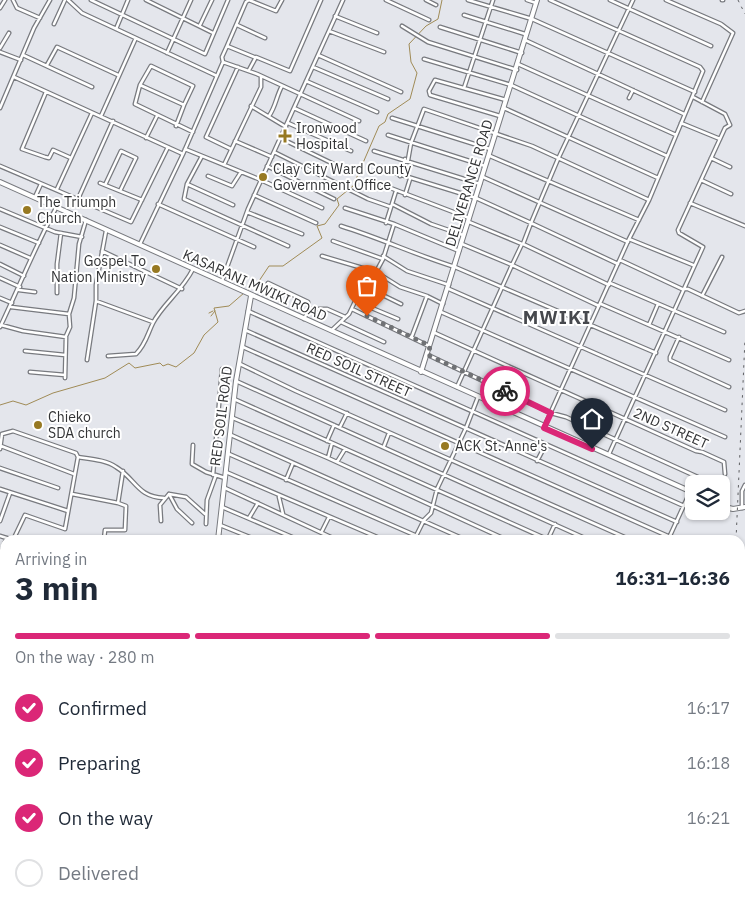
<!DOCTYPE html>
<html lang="en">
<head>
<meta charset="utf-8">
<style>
  :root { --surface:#fff; --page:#f2f2f3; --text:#1f2937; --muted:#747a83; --line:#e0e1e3; --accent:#db2777 }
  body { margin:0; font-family:"IBM Plex Sans",sans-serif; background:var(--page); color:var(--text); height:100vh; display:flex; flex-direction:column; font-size:19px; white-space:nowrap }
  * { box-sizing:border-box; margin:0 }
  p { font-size:16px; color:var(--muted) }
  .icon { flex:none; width:28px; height:28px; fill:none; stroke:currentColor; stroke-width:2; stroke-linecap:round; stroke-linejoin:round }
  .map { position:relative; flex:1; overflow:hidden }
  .details { position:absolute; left:0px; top:535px; width:745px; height:375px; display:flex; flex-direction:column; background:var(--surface); border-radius:15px 15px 0 0; box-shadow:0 1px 4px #0004 }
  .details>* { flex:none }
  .controls { position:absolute; left:685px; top:475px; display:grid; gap:10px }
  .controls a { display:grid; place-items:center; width:45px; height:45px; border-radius:8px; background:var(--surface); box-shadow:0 1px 4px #0004; font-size:25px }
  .pin { position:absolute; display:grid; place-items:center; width:42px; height:42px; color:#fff; margin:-51px -21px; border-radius:50% 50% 50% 0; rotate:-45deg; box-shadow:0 0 5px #0007 }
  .pin .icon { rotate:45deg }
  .courier { position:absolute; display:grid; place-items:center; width:50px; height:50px; margin:-25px; border:4px solid #db2777; border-radius:50%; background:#fff; color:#222; box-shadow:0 1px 6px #0007 }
  .head em { font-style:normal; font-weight:700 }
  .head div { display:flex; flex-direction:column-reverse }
  .head { display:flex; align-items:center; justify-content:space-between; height:85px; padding:0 15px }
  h1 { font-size:32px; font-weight:700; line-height:38px }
  .bar { display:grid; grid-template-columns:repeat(4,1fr); gap:8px 5px; align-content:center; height:60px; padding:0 15px }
  .bar i { height:6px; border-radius:4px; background:var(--line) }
  .bar .on { background:var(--accent) }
  .bar p { grid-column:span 4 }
  ol { padding:0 15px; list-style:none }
  li { display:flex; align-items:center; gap:15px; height:55px }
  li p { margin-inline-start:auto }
  li .icon { padding:5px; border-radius:50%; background:var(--accent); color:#fff; stroke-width:4 }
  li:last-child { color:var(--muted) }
  li i { width:28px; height:28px; border:2px solid var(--line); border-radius:50% }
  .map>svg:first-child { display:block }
</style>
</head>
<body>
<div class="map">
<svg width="745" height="910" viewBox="0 0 745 910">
  <rect width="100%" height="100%" fill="#e4e6ec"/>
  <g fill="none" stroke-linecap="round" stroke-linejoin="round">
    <path stroke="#a08b56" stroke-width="1" d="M 247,291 L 259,281 L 269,266 L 283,266 L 322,238 L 317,226 L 325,224 L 339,205 L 337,199 L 353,186 L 379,126 L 385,122 L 388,114 L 410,99 L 417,73 L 411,62 L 409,44 L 426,26 L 438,19 L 442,0
      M 209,313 L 213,311
      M 211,316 L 215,311
      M 0,405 L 13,401 L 26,405 L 53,393 L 105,378 L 129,363 L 135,368 L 160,363 L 163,366 L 168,364 L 176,367 L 194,353 L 204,335 L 218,322 L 214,308 L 229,306 L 244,293
      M 347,910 L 349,905"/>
    <g stroke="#787a7f" stroke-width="5">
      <path id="street" d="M 13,0 L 17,8 L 40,18
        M 68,0 L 82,13 L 217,76
        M 91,0 L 205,54 L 228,0
        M 146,0 L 213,33
        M 249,0 L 246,2 L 227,46 L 254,57
        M 249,0 L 276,11 L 282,0
        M 386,0 L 429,20
        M 426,0 L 436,5
        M 468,0 L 532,19 L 695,92
        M 527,0 L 536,3
        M 610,0 L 711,46
        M 666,0 L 721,24 L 733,33 L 702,102
        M 722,0 L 723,0
        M 0,8 L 5,0
        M 464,15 L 525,34
        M 335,16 L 377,33
        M 54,24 L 65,0
        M 200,25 L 212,0
        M 237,25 L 265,38
        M 402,26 L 428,42 L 517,70
        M 440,27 L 522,53
        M 116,29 L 128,0
        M 329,31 L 384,52
        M 525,40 L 684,114
        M 0,48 L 9,33
        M 0,52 L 21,60
        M 167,53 L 191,0
        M 23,55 L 92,87
        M 318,55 L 401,92
        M 424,59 L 511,85 L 667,156
        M 223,62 L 222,57 L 227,46
        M 518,64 L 676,135
        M 47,65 L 57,47 L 118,75
        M 313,67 L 388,99
        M 249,70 L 256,57 L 290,71 L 321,0
        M 14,77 L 183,154
        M 306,81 L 377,112
        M 140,85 L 184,105 L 193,86 L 151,66 L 140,85 L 135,104 L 193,132
        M 464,88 L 493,0
        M 46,92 L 22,149 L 45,157 L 49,158 L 53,150 L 71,158
        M 629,98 L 633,90
        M 251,106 L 286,127
        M 0,108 L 34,28 L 50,0
        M 294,108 L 366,141
        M 504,108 L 658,178
        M 101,116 L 135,40
        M 269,116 C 276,106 276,97 282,86
        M 500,116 L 430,95 L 429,91 L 435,80 L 506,100
        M 392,118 L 490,149
        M 288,123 L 351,151
        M 681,123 L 720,139
        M 176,126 L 184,105
        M 388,135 L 485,166
        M 146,138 L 157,116
        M 280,138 L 344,169
        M 235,141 L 272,157
        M 185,149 L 261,180 L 322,208
        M 231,149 L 206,137 L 238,67
        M 374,151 L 480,184
        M 274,152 L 368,199 L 391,207
        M 202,156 L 187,184 L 184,199 L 288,246
        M 490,156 L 639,220
        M 711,158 L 730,167
        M 408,160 L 411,143 L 424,109 L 532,146 L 649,200
        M 224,165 L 261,87 L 261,77
        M 0,166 L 131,222 L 168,147
        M 267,166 L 334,199
        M 379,168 L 476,198 L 531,223 L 558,159 L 633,0
        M 208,176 L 232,186 L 241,172
        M 400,176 L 405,159
        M 483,177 L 628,242
        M 701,180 L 731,194
        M 100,183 L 142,200
        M 187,184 L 233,205
        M 380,184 L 469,218
        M 105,185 L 121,151 L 136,158 L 120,191
        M 57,189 L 92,113
        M 254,195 L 316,223
        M 405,195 L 410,179
        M 35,197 L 41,184
        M 78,199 L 113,121
        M 690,203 L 745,226
        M 158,204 L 254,247
        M 392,204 L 431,224 L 463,235
        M 345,208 L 394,224 L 459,251
        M 0,209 L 55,232 L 82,237
        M 247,212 L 302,234
        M 386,223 L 396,191
        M 341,226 C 380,238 416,255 455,267 L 656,353
        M 0,227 L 39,243
        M 629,239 L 693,265
        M 333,241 L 383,259
        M 140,244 L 183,154 L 223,62 L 257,74 L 359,121
        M 462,244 L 512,265 L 522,244 L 469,222
        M 0,245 L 30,258
        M 102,251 L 182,289
        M 322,256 L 376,272 L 400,287 L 427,296 L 443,304
        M 383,256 L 407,271 L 449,285
        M 620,260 L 682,289 L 688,289 L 739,313 L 745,311
        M 0,264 L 24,276
        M 0,278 L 20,287
        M 222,281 L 248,209 L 343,0
        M 268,283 L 308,302 L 309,309 L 304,319
        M 610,283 L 724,332
        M 609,285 L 523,244 L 531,223 L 618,264
        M 364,286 L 401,304
        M 449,289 L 725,410
        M 19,290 L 35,292
        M 57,293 L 57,264 L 61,233
        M 702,296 L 722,257
        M 0,298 L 12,303
        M 96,301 L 153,322
        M 355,301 L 398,319
        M 601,304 L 729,360
        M 11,307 L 69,314 L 74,298 L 79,244 L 86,220
        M 309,309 L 327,309 L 345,317
        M 352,309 L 429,346
        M 248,311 L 684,506
        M 441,312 L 725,437
        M 341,322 L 384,342
        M 1,325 L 23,331 L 66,337 L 65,378
        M 649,325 L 658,304
        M 0,327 C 19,287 35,247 56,208
        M 245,330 L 677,522
        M 332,330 L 349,314 L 360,291 L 376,272 L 383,259 L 394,224
        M 435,333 L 696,451 L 702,452 L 724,462 L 725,474
        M 66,336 L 70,327 L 69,314
        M 412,336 L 427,296
        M 679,337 L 670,357 L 670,360 L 729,387
        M 243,347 L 670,537
        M 25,351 L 65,355
        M 428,355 L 551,413 L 566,417 L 713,484
        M 108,356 L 136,354 C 146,344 147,335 153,323 C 162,305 182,291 193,269
        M 87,360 L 96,301 L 96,285 L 106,231
        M 240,364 L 296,391 L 631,540
        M 30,372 L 65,375
        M 236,381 L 589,540
        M 457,387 L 512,265 L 599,306
        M 234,399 L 549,540
        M 233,418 L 328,458 L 332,443
        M 545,425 L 629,239 L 649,200 L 703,71 L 700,67 L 550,0
        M 340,427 L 347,413
        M 231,435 L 466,540
        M 327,441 L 334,425
        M 193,445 L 192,464 L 206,472 L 225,478
        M 1,446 L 74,474
        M 384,446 L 389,433
        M 0,449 L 2,434 L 13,431 L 76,453 L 78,457 L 65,529 L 25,515 L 13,540
        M 229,454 L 426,540
        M 609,454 L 703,247 L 679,233 L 678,230 L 725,128 L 730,125 L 725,114 L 693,97
        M 78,457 C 91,459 106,460 116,467 C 136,479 137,497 164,498
        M 328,458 L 507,540
        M 537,461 L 545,446
        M 337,462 L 345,449
        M 0,468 L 58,488
        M 226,472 L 384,540
        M 213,475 L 222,369
        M 286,480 L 293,463
        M 721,486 L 723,489 L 721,493
        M 225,488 L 337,540
        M 0,489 L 68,511
        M 72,494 L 118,503 L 123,471
        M 169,494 L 186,497 L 205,514
        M 279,497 L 283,514
        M 222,507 L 299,540
        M 742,508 L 742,491 L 745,485
        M 249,518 L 258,503
        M 0,521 L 10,493
        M 161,521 L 160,505 L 169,494 L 177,509 L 192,523
        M 206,524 L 207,500 L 216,475
        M 220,525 L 257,540
        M 322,531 L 329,517
        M 0,536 L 13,540
        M 548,539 L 555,524
        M 104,540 L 105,530 L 125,530 L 126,506 L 118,503
        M 414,540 L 424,520 L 431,513 L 437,489 L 466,428 L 478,397
        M 668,540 L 690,492
        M 0,556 L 5,542
        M 0,572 L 5,573
        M 0,590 L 5,591
        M 0,606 L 5,608
        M 740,644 L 745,647
        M 740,695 L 745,695
        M 744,740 L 745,740
        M 740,744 L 745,748
        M 0,756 L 5,756
        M 0,781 L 5,781
        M 0,786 L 5,785
        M 0,800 L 5,800
        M 740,807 L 745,807
        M 740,826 L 745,826
        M 740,846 L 745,846
        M 0,856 L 5,855
        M 740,893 L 745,892
        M 0,896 L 4,910
        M 740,898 L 745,897
        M 21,905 L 23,910
        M 40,905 L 42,910
        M 60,905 L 61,910
        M 70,905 L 70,910
        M 87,905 L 88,910
        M 106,905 L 107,910
        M 123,905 L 124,910
        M 143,905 L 145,910
        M 163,905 L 164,910
        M 287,905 L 298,910
        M 327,905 L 331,907
        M 370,905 L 372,910
        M 479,905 L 481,910
        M 500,905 L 501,910
        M 519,905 L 519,909 L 536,906 L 537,910
        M 554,905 L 555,910
        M 572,905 L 573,910
        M 583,905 L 584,910
        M 601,905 L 602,910
        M 692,905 L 693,910
        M 721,905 L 722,910
        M 536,906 L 541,905
        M 182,910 L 190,905
        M 251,910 L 254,905
        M 283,910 L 284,905
        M 452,910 L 453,907 L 460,905
        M 621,910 L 622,905
        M 659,910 L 684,905"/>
    </g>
    <g stroke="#787a7f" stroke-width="6">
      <path id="secondary" d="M 0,182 L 694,493
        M 421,372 L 537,0
        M 721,506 L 733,509 L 745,507
        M 218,540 L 236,381 L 251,296
        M 0,685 L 5,684"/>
    </g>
    <use href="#street" stroke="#fff" stroke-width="2.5"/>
    <use href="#secondary" stroke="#fff" stroke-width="4"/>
    <path stroke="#5e5f62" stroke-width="1" stroke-dasharray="2.5 5" stroke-linecap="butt" d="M 738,0 L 745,14
      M 736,540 L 745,339
      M 0,791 L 5,791"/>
  </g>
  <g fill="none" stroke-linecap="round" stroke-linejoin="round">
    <path stroke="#707275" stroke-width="5" stroke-dasharray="0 9" d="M 367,316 L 430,346 L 428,355 L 505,391"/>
    <path stroke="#db2777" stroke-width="6" d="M 505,391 L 551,413 L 544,428 L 592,449"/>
  </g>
  <g fill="#977922" stroke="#fff" stroke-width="2">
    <path d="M282.5 128.5h5v5h5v5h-5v5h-5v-5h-5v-5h5z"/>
    <circle cx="263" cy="177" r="5"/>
    <circle cx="27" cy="210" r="5"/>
    <circle cx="156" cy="269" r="5"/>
    <circle cx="38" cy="425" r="5"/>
    <circle cx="445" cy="446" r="5"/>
  </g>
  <g text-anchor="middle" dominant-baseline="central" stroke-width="4" stroke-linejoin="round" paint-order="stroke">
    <g font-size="14" fill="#323335" stroke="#fff" text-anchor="start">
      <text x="296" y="128">Ironwood<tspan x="296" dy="16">Hospital</tspan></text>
      <text x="273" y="169">Clay City Ward County<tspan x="273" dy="16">Government Office</tspan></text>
      <text x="37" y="202">The Triumph<tspan x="37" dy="16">Church</tspan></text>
      <text x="146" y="261" text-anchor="end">Gospel To<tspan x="146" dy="16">Nation Ministry</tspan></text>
      <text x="48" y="417">Chieko<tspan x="48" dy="16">SDA church</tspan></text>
      <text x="455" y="446">ACK St. Anne's</text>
    </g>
    <g font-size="14" fill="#323335" stroke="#fff">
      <text transform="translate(469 183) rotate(-73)">DELIVERANCE ROAD</text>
      <text transform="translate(255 285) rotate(24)">KASARANI MWIKI ROAD</text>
      <text transform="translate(359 370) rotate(24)">RED SOIL STREET</text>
      <text transform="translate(221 416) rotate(-83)">RED SOIL ROAD</text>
      <text transform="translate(671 428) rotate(24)">2ND STREET</text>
    </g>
    <g font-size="19" font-weight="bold" letter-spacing="1" fill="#46484d" stroke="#fff">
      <text x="557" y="317">MWIKI</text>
    </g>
  </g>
</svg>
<div class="controls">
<a><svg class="icon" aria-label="layers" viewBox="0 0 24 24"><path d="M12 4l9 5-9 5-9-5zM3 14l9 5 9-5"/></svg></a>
</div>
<div class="pin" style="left:367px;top:316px;background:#ea580c"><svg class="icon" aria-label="bag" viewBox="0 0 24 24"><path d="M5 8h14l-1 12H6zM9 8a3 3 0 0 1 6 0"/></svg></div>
<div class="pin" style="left:592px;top:449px;background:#1f2937"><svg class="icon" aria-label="home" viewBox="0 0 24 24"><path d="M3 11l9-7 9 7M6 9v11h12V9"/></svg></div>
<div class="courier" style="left:505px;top:391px"><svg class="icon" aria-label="bike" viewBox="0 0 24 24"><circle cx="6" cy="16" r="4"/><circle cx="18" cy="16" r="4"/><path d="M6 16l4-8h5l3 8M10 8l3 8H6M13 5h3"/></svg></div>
<section class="details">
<div class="head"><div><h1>3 min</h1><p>Arriving in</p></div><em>16:31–16:36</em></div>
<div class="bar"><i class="on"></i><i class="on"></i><i class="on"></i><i></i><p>On the way · 280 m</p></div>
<ol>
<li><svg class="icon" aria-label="check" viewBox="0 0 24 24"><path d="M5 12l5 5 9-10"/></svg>Confirmed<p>16:17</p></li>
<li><svg class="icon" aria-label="check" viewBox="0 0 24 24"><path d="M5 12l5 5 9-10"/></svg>Preparing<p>16:18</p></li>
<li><svg class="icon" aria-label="check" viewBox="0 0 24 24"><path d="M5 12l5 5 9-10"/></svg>On the way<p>16:21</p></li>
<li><i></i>Delivered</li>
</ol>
</section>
</div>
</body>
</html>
